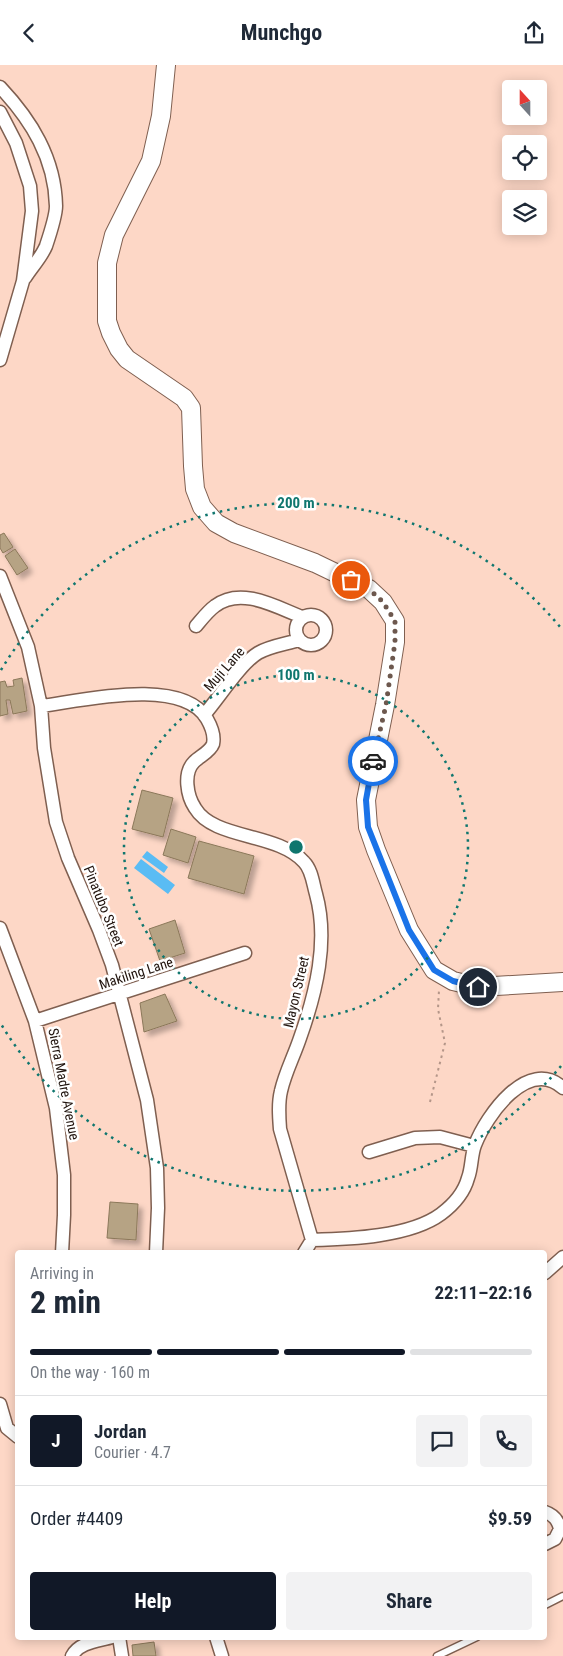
<!DOCTYPE html>
<html lang="en">
<head>
<meta charset="utf-8">
<style>
  :root { --surface:#fff; --page:#f2f2f3; --text:#1f2937; --muted:#747a83; --line:#e0e1e3; --accent:#111827 }
  body { margin:0; font-family:"Roboto Condensed",sans-serif; background:var(--page); color:var(--text); height:100vh; display:flex; flex-direction:column; font-size:19px; white-space:nowrap }
  * { box-sizing:border-box; margin:0 }
  p { font-size:16px; color:var(--muted) }
  .icon { flex:none; width:28px; height:28px; fill:none; stroke:currentColor; stroke-width:2; stroke-linecap:round; stroke-linejoin:round }
  .map { position:relative; flex:1; overflow:hidden }
  .sheet { position:absolute; left:15px; top:1185px; width:532px; height:390px; display:flex; flex-direction:column; background:var(--surface); border-radius:5px; box-shadow:0 2px 12px #0003 }
  .sheet>* { flex:none }
  .needle { width:32px; rotate:339deg }
  .tools { position:absolute; left:502px; top:15px; display:grid; gap:10px }
  .tools a { display:grid; place-items:center; width:45px; height:45px; border-radius:5px; background:var(--surface); box-shadow:0 2px 12px #0003; font-size:25px }
  .pin { position:absolute; display:grid; place-items:center; width:42px; height:42px; color:#fff; margin:-21px; border:2px solid #fff; border-radius:50%; box-shadow:0 1px 5px #0007 }
  .courier { position:absolute; display:grid; place-items:center; width:50px; height:50px; margin:-25px; border:4px solid #1a73e8; border-radius:50%; background:#fff; color:#222; box-shadow:0 1px 6px #0007 }
  .head em { font-style:normal; font-weight:700 }
  .head div { display:flex; flex-direction:column-reverse }
  .head { display:flex; align-items:center; justify-content:space-between; height:85px; padding:0 15px }
  h1 { font-size:32px; font-weight:700; line-height:38px }
  .bar { display:grid; grid-template-columns:repeat(4,1fr); gap:8px 5px; align-content:center; height:60px; padding:0 15px }
  .bar i { height:6px; border-radius:4px; background:var(--line) }
  .bar .on { background:var(--accent) }
  .bar p { grid-column:span 4 }
  .line { display:flex; align-items:center; gap:12px; padding:0 15px; border-top:1px solid var(--line) }
  .line div { flex:1 }
  .round { display:grid; place-items:center; flex:none; width:52px; height:52px; border-radius:5px; background:var(--page) }
  .button { display:flex; gap:10px; margin-top:auto; padding:10px 15px }
  .button a { flex:1; height:58px; border-radius:5px; background:var(--accent); color:#fff; font-size:20px; font-weight:700; line-height:58px; text-align:center }
  .button a+a { background:var(--page); color:var(--text) }
  header { display:flex; justify-content:space-between; align-items:center; height:65px; padding:0 15px; background:var(--surface); font-size:22px; font-weight:700 }
  .map>svg:first-child { display:block }
</style>
</head>
<body>
<header><svg class="icon" aria-label="back" viewBox="0 0 24 24"><path d="M15 5l-7 7 7 7"/></svg>Munchgo<svg class="icon" aria-label="share" viewBox="0 0 24 24"><path d="M12 15V3M7 8l5-5 5 5M5 13v7h14v-7"/></svg></header>
<div class="map">
<svg width="563" height="1591" viewBox="0 0 563 1591">
  <defs>
    <filter id="shadow"><feDropShadow dx="4.5" dy="4.5" stdDeviation="2.5" flood-color="#0004"/></filter>
  </defs>
  <rect width="100%" height="100%" fill="#fdd7c6"/>
  <path fill="#5abcf4" d="M 147,786 L 168,802 L 164,808 L 142,792 Z
    M 141,794 L 175,820 L 168,829 L 134,803 Z"/>
  <path fill="#b6a384" stroke="#8b785a" filter="url(#shadow)" d="M 4,468 L 13,482 L 3,488 L 0,483 L 0,470 Z
    M 15,484 L 28,503 L 17,510 L 5,491 Z
    M 22,613 L 27,646 L 13,649 L 10,635 L 6,635 L 8,649 L 0,651 L 0,617 L 5,616 L 7,622 L 14,621 L 13,615 Z
    M 142,725 L 173,733 L 163,772 L 132,764 Z
    M 171,764 L 196,772 L 188,798 L 163,790 Z
    M 199,776 L 254,791 L 244,829 L 188,813 Z
    M 175,855 L 185,888 L 160,896 L 149,864 Z
    M 165,929 L 177,956 L 144,967 L 140,938 Z
    M 110,1137 L 138,1139 L 136,1175 L 107,1173 Z
    M 154,1577 L 156,1591 L 133,1591 L 132,1580 Z"/>
  <g fill="none" stroke-linecap="round" stroke-linejoin="round">
    <g stroke="#7f5f50" stroke-width="9">
      <path id="lane" d="M 545,1540 L 563,1531
        M 437,1591 L 477,1572"/>
    </g>
    <g stroke="#7f5f50" stroke-width="15">
      <path id="street" d="M 0,22 C 31,55 55,93 56,141 C 56,151 49,172 46,181 C 41,193 31,203 25,213
        M 0,47 L 16,78 L 30,121 L 32,146 L 23,216 L 0,295
        M 0,511 L 28,582 L 41,641 L 44,683 L 56,757 L 68,793 L 99,865 L 112,900 L 147,1035 L 157,1103 L 158,1143 L 156,1188
        M296 565a15 15 0 1 1 30 0a15 15 0 1 1-30 0Z
        M 196,561 C 202,554 208,546 215,541 C 241,521 276,542 302,552
        M 41,641 C 81,636 182,611 207,654 C 211,661 215,670 213,679 C 210,687 200,691 194,697 C 183,708 187,731 195,743 C 214,775 277,767 304,797 C 312,805 313,819 316,829 C 329,876 316,928 300,973 C 294,991 285,1008 281,1026 C 278,1038 279,1051 280,1064 L 312,1175 L 304,1188
        M 204,650 C 219,633 240,599 258,588 C 270,581 286,579 299,575
        M 0,863 L 35,956 L 56,1043 L 64,1110 L 64,1150 L 62,1188
        M 35,956 L 245,888
        M 369,1087 L 415,1073 L 440,1072 L 474,1081
        M 312,1175 C 349,1174 410,1172 441,1149 C 453,1140 464,1128 468,1113 C 472,1103 471,1090 475,1080 C 486,1051 528,991 563,1023
        M 545,1208 L 563,1192
        M 0,1339 L 7,1363 L 18,1372
        M 545,1447 C 554,1450 558,1455 560,1464 L 555,1474 L 545,1479
        M 119,1572 L 122,1591
        M 216,1572 L 222,1591
        M 72,1591 C 79,1577 99,1576 112,1572"/>
    </g>
    <g stroke="#7f5f50" stroke-width="20">
      <path id="secondary" d="M 166,0 L 161,51 L 151,96 L 114,170 L 107,198 L 107,256 L 111,268 L 119,284 L 127,294 L 184,333 L 191,343 L 193,401 L 195,424 L 202,442 L 216,458 L 234,468 L 315,498 L 369,524 L 383,537 L 395,556 L 395,577 L 385,640 L 366,735 L 368,762 L 376,785 L 409,865 L 434,905 L 453,916 L 478,922 L 563,917"/>
    </g>
    <path stroke="#b49689" stroke-width="2" stroke-dasharray="2.5 4" stroke-linecap="butt" d="M 430,1037 L 445,978 L 438,944 L 439,925"/>
    <use href="#lane" stroke="#fff" stroke-width="6"/>
    <use href="#street" stroke="#fff" stroke-width="12"/>
    <use href="#secondary" stroke="#fff" stroke-width="18"/>
  </g>
  <g fill="none" stroke-linecap="round" stroke-linejoin="round">
    <path stroke="#6d584e" stroke-width="5" stroke-dasharray="0 9" d="M 351,515 L 369,524 L 383,537 L 395,556 L 395,577 L 386,640 L 373,696"/>
    <path stroke="#1a73e8" stroke-width="6" d="M 373,696 L 366,735 L 368,762 L 409,865 L 434,905 L 453,916 L 478,922"/>
  </g>
  <g fill="none" stroke="#0f766e" stroke-width="2.5" stroke-dasharray="2.5 5">
    <circle cx="296" cy="782" r="172"/>
    <path d="M561 1001A344 344 0 0 1 1 959M1 605A344 344 0 0 1 561 563"/>
  </g>
  <g text-anchor="middle" dominant-baseline="central" stroke-width="5" stroke-linejoin="round" paint-order="stroke">
    <g font-size="14" fill="#20130d" stroke="#fff">
      <text transform="translate(224 604) rotate(-49)">Muji Lane</text>
      <text transform="translate(104 841) rotate(68)">Pinatubo Street</text>
      <text transform="translate(136 908) rotate(-18)">Makiling Lane</text>
      <text transform="translate(296 927) rotate(-77)">Mayon Street</text>
      <text transform="translate(64 1019) rotate(79)">Sierra Madre Avenue</text>
    </g>
  </g>
  <circle cx="296" cy="782" r="8" fill="#0f766e" stroke="#fff" stroke-width="2.5"/>
  <g font-size="15" text-anchor="middle" font-weight="bold" fill="#0f766e" stroke="#fff" stroke-width="5" stroke-linejoin="round" paint-order="stroke">
    <text x="296" y="443">200 m</text>
    <text x="296" y="615">100 m</text>
  </g>
</svg>
<div class="tools">
<a><svg class="needle" viewBox="-14 -14 28 28"><path d="M0-13l5 13h-10z" fill="#e53935"/><path d="M0 13l5-13h-10z" fill="#747a83"/></svg></a>
<a><svg class="icon" aria-label="locate" viewBox="0 0 24 24"><circle cx="12" cy="12" r="6"/><path d="M12 2v4M12 18v4M2 12h4M18 12h4"/></svg></a>
<a><svg class="icon" aria-label="layers" viewBox="0 0 24 24"><path d="M12 4l9 5-9 5-9-5zM3 14l9 5 9-5"/></svg></a>
</div>
<div class="pin" style="left:351px;top:515px;background:#ea580c"><svg class="icon" aria-label="bag" viewBox="0 0 24 24"><path d="M5 8h14l-1 12H6zM9 8a3 3 0 0 1 6 0"/></svg></div>
<div class="pin" style="left:478px;top:922px;background:#1f2937"><svg class="icon" aria-label="home" viewBox="0 0 24 24"><path d="M3 11l9-7 9 7M6 9v11h12V9"/></svg></div>
<div class="courier" style="left:373px;top:696px"><svg class="icon" aria-label="car" viewBox="0 0 24 24"><path d="M5 17H2v-5l4-1 3-4h7l3 4 3 1v5h-3M9 17h6M6 11h13"/><circle cx="7" cy="17" r="2"/><circle cx="17" cy="17" r="2"/></svg></div>
<section class="sheet">
<div class="head"><div><h1>2 min</h1><p>Arriving in</p></div><em>22:11–22:16</em></div>
<div class="bar"><i class="on"></i><i class="on"></i><i class="on"></i><i></i><p>On the way · 160 m</p></div>
<div class="line" style="height:90px"><b class="round" style="background:var(--accent);color:#fff">J</b><div><b>Jordan</b><p>Courier · 4.7</p></div><a class="round"><svg class="icon" aria-label="chat" viewBox="0 0 24 24"><path d="M4 5h16v11H9l-5 4z"/></svg></a><a class="round"><svg class="icon" aria-label="phone" viewBox="0 0 24 24"><path d="M5 4h4l2 5-3 2q2 4 5 5l2-3 5 2v4C11 20 4 13 5 4z"/></svg></a></div>
<div class="line" style="height:65px"><div>Order #4409</div><b>$9.59</b></div>
<div class="button"><a>Help</a><a>Share</a></div>
</section>
</div>
</body>
</html>
